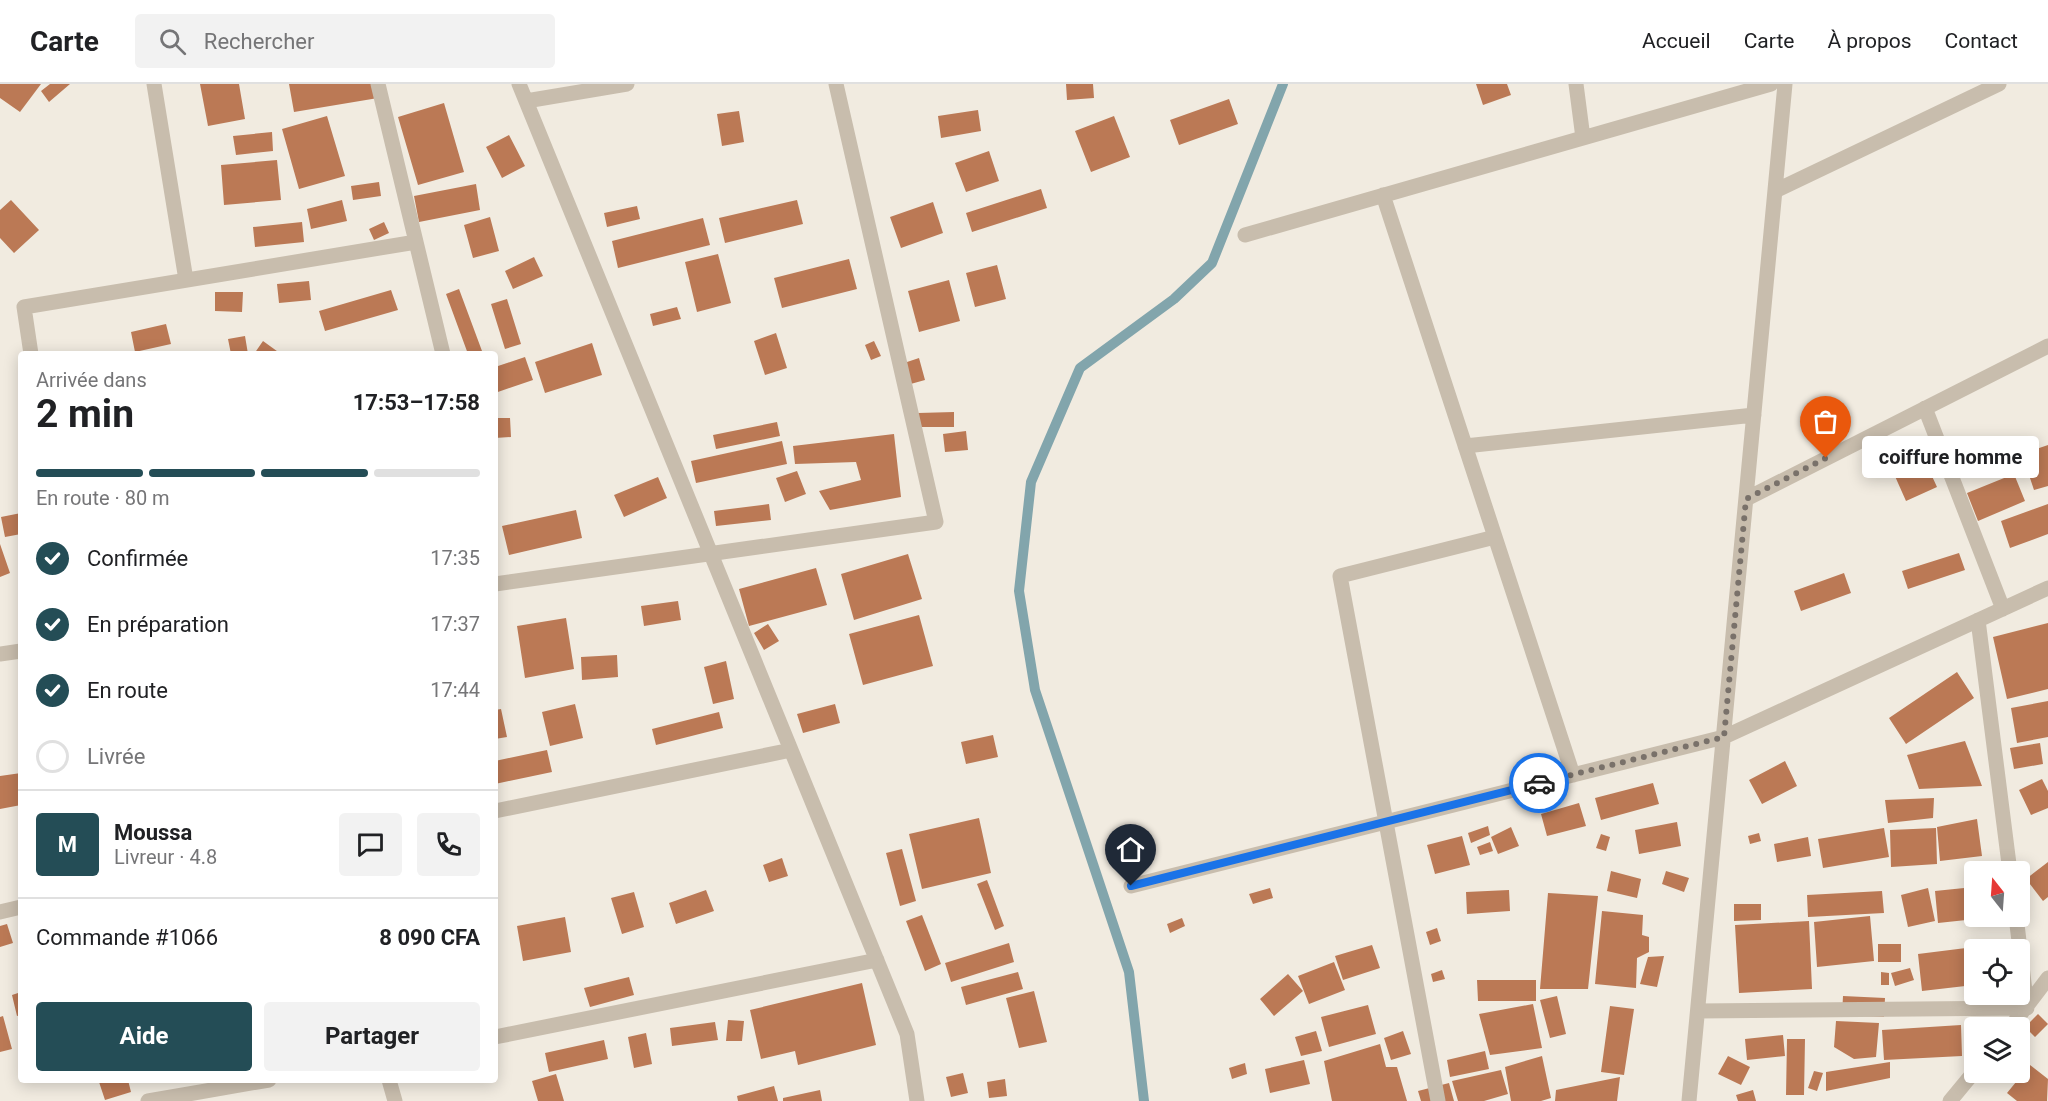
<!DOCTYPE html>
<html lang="fr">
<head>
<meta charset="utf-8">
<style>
  :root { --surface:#fff; --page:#f2f2f2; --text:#202124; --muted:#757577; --line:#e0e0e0; --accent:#244d56 }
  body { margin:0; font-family:Roboto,sans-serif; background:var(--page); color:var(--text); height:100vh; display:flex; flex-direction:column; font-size:22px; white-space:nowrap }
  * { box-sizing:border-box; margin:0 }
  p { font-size:20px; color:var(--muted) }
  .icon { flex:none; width:33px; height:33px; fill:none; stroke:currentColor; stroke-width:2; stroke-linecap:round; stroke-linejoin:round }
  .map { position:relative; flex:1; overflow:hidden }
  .panel { position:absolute; left:18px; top:267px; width:480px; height:732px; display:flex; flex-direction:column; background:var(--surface); border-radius:6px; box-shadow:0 3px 15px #0003 }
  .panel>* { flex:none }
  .needle { width:39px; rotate:343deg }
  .controls { position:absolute; left:1964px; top:777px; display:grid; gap:12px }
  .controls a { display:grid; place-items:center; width:66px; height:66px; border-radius:6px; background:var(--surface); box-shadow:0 3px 15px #0003; font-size:30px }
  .pin { position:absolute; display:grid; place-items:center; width:51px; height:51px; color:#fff; margin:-62px -26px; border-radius:50% 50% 50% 0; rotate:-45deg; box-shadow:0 0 6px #0007 }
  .pin .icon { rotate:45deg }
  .courier { position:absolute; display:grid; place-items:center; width:60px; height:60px; margin:-30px; border:4px solid #1a73e8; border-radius:50%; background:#fff; color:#222; box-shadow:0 2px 8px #0007 }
  .bubble { position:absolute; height:42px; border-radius:6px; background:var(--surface); box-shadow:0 3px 15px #0003; font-size:20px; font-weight:700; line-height:42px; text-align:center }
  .summary em { font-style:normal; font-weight:700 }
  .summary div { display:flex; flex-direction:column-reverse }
  .summary { display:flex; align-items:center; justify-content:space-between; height:102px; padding:0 18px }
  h1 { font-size:39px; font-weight:700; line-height:45px }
  .bar { display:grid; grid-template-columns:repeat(4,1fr); gap:9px 6px; align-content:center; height:72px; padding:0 18px }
  .bar i { height:8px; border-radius:4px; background:var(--line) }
  .bar .selected { background:var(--accent) }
  .bar p { grid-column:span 4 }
  .line { display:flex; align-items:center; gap:15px; padding:0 18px; border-top:2px solid var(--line) }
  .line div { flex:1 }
  .round { display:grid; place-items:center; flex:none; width:63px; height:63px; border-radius:6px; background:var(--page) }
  ol { padding:0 18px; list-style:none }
  li { display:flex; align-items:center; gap:18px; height:66px }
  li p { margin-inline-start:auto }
  li .icon { padding:6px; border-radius:50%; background:var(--accent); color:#fff; stroke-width:4 }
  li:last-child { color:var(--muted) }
  li i { width:33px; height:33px; border:3px solid var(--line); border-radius:50% }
  .button { display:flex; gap:12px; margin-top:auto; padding:12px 18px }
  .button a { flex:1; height:69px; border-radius:6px; background:var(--accent); color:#fff; font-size:24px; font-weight:700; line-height:69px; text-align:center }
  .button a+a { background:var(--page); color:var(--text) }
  header { display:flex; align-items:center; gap:36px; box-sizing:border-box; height:84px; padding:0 30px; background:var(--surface); border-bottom:2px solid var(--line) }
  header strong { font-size:28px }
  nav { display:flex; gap:33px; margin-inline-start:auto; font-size:21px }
  .search { width:420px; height:54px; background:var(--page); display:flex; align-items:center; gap:15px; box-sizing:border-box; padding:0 21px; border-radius:6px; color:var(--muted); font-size:22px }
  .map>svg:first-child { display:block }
</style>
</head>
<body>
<header>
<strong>Carte</strong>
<div class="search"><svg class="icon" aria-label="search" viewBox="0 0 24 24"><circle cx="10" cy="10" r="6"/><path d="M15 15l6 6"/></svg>Rechercher</div>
<nav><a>Accueil</a><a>Carte</a><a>À propos</a><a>Contact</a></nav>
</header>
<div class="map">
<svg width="2048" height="1017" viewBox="0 0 2048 1017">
  <rect width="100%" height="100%" fill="#f1ebe0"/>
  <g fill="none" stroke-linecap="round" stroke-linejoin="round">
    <path stroke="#82a5ac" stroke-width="10" d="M 1144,1017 L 1129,888 L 1035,606 L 1019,507 L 1031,398 L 1080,284 L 1174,215 L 1212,179 L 1283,0"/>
  </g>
  <path fill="#bb7955" d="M 0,0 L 41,0 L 20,28 L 0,14 Z
    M 50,0 L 70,0 L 49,18 L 41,7 Z
    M 200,0 L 239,0 L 245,35 L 208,42 Z
    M 289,0 L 375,0 L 378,14 L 294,28 Z
    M 1066,0 L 1093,0 L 1094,14 L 1067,16 Z
    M 1476,0 L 1507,0 L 1511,11 L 1483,21 Z
    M 1229,15 L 1238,40 L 1179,61 L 1170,36 Z
    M 444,19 L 464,88 L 418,101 L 398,33 Z
    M 978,26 L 981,47 L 941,54 L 938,32 Z
    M 739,27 L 744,58 L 722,62 L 717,30 Z
    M 327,32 L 345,92 L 299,105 L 282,45 Z
    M 1114,32 L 1130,73 L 1091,88 L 1075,47 Z
    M 272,48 L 273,67 L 236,71 L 233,52 Z
    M 509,51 L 525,82 L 502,94 L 486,63 Z
    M 989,67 L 999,97 L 966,108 L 955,79 Z
    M 277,76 L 281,116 L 224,121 L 221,81 Z
    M 379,98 L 381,112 L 353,116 L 351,102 Z
    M 476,100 L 480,126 L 419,138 L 414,112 Z
    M 1041,105 L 1047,124 L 972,148 L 966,129 Z
    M 11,116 L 39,146 L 14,169 L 0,154 L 0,126 Z
    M 342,116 L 347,137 L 311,145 L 307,125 Z
    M 797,116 L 803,140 L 725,159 L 719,134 Z
    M 933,118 L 943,149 L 901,164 L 890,133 Z
    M 637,122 L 640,135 L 607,143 L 604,129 Z
    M 490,133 L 499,167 L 473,174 L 464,141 Z
    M 703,134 L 710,161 L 618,184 L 612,157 Z
    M 302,138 L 304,158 L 255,163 L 253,143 Z
    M 384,138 L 389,149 L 374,156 L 369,145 Z
    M 718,170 L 731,219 L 697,228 L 685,178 Z
    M 534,173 L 543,192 L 513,205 L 505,187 Z
    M 849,175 L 857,205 L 782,224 L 774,194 Z
    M 997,181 L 1006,215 L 975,223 L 966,189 Z
    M 949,196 L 960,237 L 919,248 L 908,207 Z
    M 309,197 L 311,216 L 279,219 L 277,200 Z
    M 459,205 L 482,267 L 475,270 L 468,270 L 446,210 Z
    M 391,206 L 398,226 L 325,247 L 319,227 Z
    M 215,208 L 243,208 L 242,228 L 215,227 Z
    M 507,215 L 521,260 L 505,265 L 491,220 Z
    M 677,223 L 681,235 L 653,242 L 650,230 Z
    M 166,240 L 171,260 L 135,268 L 131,248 Z
    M 776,249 L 787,284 L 765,291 L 754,257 Z
    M 245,252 L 248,270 L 231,270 L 228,255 Z
    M 263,257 L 281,270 L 254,270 Z
    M 874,257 L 881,272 L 871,276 L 865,261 Z
    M 592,259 L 602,291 L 545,309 L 535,278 Z
    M 525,273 L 533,296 L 495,309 L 495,283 Z
    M 919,274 L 925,296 L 907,301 L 901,280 Z
    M 954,328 L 954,343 L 918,343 L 918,329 Z
    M 495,334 L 510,334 L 511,353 L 495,354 Z
    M 777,338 L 780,352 L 716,365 L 713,351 Z
    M 966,347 L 968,366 L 945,368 L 943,350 Z
    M 894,350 L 901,413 L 830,426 L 819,407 L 861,396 L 856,378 L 795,380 L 793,362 Z
    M 782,357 L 787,380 L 696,399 L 691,377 Z
    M 2048,361 L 2048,402 L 2034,406 L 2022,370 Z
    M 1925,377 L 1937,403 L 1906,417 L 1894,390 Z
    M 797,387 L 806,410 L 785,418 L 776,394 Z
    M 2014,390 L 2025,417 L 1978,437 L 1967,409 Z
    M 658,393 L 667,414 L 624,433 L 614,411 Z
    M 769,420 L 771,436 L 716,442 L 714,427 Z
    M 2048,420 L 2048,450 L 2010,464 L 2001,437 Z
    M 576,426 L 582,454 L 509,471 L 502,442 Z
    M 21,429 L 21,450 L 5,453 L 1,433 Z
    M 0,460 L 10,489 L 0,493 Z
    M 1959,469 L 1965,486 L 1908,505 L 1902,487 Z
    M 908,470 L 922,515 L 854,536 L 841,490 Z
    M 816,484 L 827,521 L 749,542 L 739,505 Z
    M 1844,489 L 1851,509 L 1801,527 L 1794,507 Z
    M 678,517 L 681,536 L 644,542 L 641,522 Z
    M 919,531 L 933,582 L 863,601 L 849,550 Z
    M 566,534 L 574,585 L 525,594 L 517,542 Z
    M 2048,539 L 2048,605 L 2007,615 L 1993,553 Z
    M 768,540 L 779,557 L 764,566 L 754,549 Z
    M 617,571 L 618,593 L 582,596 L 581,573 Z
    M 726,577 L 734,615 L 713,620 L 704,583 Z
    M 1957,588 L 1974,614 L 1906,660 L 1889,634 Z
    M 2048,617 L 2048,653 L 2017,659 L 2011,624 Z
    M 575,620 L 583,654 L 550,662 L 542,628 Z
    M 835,620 L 840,639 L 803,649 L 797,630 Z
    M 501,625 L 507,653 L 495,655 L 495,626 Z
    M 719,628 L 723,644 L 656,661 L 652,645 Z
    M 993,651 L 998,673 L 966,680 L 961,658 Z
    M 1965,657 L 1982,702 L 1919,705 L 1907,671 Z
    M 2040,659 L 2043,680 L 2014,685 L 2010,664 Z
    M 547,666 L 552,688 L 495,700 L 495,677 Z
    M 1785,677 L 1797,702 L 1762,720 L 1749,696 Z
    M 21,689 L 21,721 L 0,725 L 0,692 Z
    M 2042,695 L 2048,707 L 2048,724 L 2031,731 L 2019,706 Z
    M 1653,699 L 1659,720 L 1601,736 L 1595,714 Z
    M 1934,714 L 1933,734 L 1888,739 L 1885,716 Z
    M 1579,719 L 1586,742 L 1547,752 L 1541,730 Z
    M 979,734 L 991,789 L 922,805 L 909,750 Z
    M 1977,735 L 1982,772 L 1940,777 L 1937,743 Z
    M 1677,738 L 1681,762 L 1639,770 L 1635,746 Z
    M 1488,742 L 1490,751 L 1471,759 L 1468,749 Z
    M 1511,743 L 1519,762 L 1498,770 L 1491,753 Z
    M 1884,744 L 1889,773 L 1823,784 L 1818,755 Z
    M 1936,744 L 1937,780 L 1891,783 L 1890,746 Z
    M 1759,749 L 1761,757 L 1750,760 L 1748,752 Z
    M 1601,750 L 1610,753 L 1606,767 L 1596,764 Z
    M 1462,752 L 1470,781 L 1435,790 L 1427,761 Z
    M 1808,753 L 1811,772 L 1777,778 L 1774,760 Z
    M 1490,758 L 1493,767 L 1480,771 L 1477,763 Z
    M 902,765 L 916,817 L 900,822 L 886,769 Z
    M 782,774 L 788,792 L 769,798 L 763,781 Z
    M 2048,778 L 2048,813 L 2043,817 L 2026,795 Z
    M 1611,787 L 1641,795 L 1637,814 L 1607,807 Z
    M 1666,787 L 1689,794 L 1684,808 L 1662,800 Z
    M 987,796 L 1004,842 L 995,846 L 977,800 Z
    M 1974,803 L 1974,832 L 1985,832 L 1985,834 L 1938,839 L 1935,807 Z
    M 1270,804 L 1273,814 L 1253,820 L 1249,810 Z
    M 1928,804 L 1935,837 L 1908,843 L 1901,811 Z
    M 706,806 L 714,827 L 676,840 L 669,819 Z
    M 1509,806 L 1510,827 L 1467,830 L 1466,808 Z
    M 1882,807 L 1884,829 L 1808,833 L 1807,811 Z
    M 634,808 L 644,843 L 622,850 L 611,814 Z
    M 1548,809 L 1598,812 L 1588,905 L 1540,905 Z
    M 1734,820 L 1761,820 L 1761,836 L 1734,837 Z
    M 1602,827 L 1643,831 L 1642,851 L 1649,853 L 1649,868 L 1637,874 L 1636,904 L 1595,900 Z
    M 922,831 L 941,880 L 925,887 L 906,837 Z
    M 1870,832 L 1874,877 L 1817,883 L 1814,838 Z
    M 565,833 L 571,868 L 523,877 L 517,842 Z
    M 1182,834 L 1185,842 L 1170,849 L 1167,840 Z
    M 1809,837 L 1812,905 L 1739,909 L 1735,841 Z
    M 7,840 L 13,859 L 0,863 L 0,842 Z
    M 1437,844 L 1441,857 L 1430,861 L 1426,848 Z
    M 1009,859 L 1014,878 L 951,898 L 945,879 Z
    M 1878,860 L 1901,860 L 1901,878 L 1878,878 Z
    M 1372,861 L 1380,884 L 1343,896 L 1335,872 Z
    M 1974,863 L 1974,901 L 1922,907 L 1918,870 Z
    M 1664,872 L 1657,903 L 1640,900 L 1648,873 Z
    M 1334,878 L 1345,906 L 1309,920 L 1298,892 Z
    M 1910,884 L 1914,896 L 1895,902 L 1891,889 Z
    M 1442,886 L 1445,895 L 1433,898 L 1431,890 Z
    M 1018,888 L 1023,905 L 966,921 L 961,903 Z
    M 1881,888 L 1889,889 L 1889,901 L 1881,901 Z
    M 1288,890 L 1303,907 L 1274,932 L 1260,915 Z
    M 629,893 L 634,911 L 590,923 L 584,904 Z
    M 1477,896 L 1536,896 L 1536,917 L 1478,917 Z
    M 862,899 L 876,961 L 798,981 L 795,967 L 761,975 L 750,926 Z
    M 1034,907 L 1047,958 L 1019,964 L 1006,914 Z
    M 21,908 L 21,931 L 17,932 L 12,911 Z
    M 1557,912 L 1566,950 L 1550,954 L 1540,916 Z
    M 1843,912 L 1885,914 L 1884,933 L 1842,931 Z
    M 1533,920 L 1542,964 L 1490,971 L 1479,930 Z
    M 1368,921 L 1376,950 L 1329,963 L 1321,933 Z
    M 1610,922 L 1634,925 L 1624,991 L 1601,988 Z
    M 2038,930 L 2048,940 L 2035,953 L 2025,943 Z
    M 3,932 L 12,965 L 0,968 L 0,933 Z
    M 728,936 L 744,937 L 742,957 L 726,957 Z
    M 1836,937 L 1879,939 L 1876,973 L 1854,975 L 1834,963 Z
    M 715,938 L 718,956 L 672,962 L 670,944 Z
    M 1961,941 L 1962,972 L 1884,976 L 1882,946 Z
    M 1316,947 L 1322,967 L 1301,972 L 1295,953 Z
    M 1403,947 L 1411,970 L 1391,976 L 1384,954 Z
    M 646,949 L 652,980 L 634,984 L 628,953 Z
    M 1783,951 L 1785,972 L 1747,976 L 1745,955 Z
    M 1787,955 L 1805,955 L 1804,1011 L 1786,1011 Z
    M 604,956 L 608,975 L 549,988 L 545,969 Z
    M 1380,960 L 1386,983 L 1397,983 L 1407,1017 L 1332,1017 L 1324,977 Z
    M 1485,967 L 1489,985 L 1450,993 L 1447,976 Z
    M 1542,972 L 1551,1014 L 1541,1017 L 1511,1017 L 1505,983 Z
    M 1728,972 L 1750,983 L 1741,1001 L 1718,990 Z
    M 1304,976 L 1310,1000 L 1270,1009 L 1265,985 Z
    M 1890,978 L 1890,994 L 1826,1007 L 1826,988 Z
    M 1245,979 L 1247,990 L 1232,995 L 1229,984 Z
    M 2030,981 L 2048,995 L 2047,1017 L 2017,1017 L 2007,1009 Z
    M 1501,986 L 1508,1010 L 1484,1017 L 1458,1017 L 1452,997 Z
    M 1814,987 L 1823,989 L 1817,1007 L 1808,1004 Z
    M 963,989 L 968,1009 L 951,1013 L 946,993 Z
    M 556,990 L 564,1017 L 538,1017 L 532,997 Z
    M 1620,993 L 1617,1017 L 1555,1017 L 1556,1006 Z
    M 1005,995 L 1007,1012 L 989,1014 L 987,998 Z
    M 105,996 L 128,996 L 131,1008 L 105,1016 L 99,998 Z
    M 1449,999 L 1454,1017 L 1421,1017 L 1418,1007 Z
    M 774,1002 L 778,1017 L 738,1017 L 737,1012 Z
    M 820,1006 L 822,1017 L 783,1017 L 783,1014 Z
    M 1753,1006 L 1756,1017 L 1738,1017 L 1736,1011 Z"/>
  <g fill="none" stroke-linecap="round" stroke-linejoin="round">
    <path stroke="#c8bdad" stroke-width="15" d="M 154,0 L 186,196
      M 378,0 L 443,270
      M 519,0 L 907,950 L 917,1017
      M 1576,0 L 1583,54
      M 526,17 L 627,0
      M 1775,107 L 1999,0
      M 1383,111 L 1573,691
      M 1245,151 L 1771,0
      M 31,270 L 24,223 L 416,158
      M 1925,324 L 2003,525
      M 1465,362 L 1754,331
      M 1746,415 L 2048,262
      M 495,500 L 936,438 L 836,0
      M 1978,536 L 2010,788
      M 0,570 L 21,567
      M 495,727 L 791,666
      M 1131,802 L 1724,653 L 2048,504
      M 0,828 L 21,823
      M 1698,927 L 2027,924 L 2016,832
      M 2010,944 L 2048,894
      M 495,953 L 877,876
      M 389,996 L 395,1017
      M 148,1017 L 269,996
      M 1438,1017 L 1340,492 L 1495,453
      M 1689,1017 L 1785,0
      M 1950,1017 L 1974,988"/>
  </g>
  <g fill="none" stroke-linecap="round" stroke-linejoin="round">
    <path stroke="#79716a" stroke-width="6" stroke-dasharray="0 10.8" d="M 1539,699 L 1724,653 L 1746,415 L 1826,374"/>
    <path stroke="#1a73e8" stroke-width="8" d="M 1131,802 L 1539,699"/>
  </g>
</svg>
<div class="controls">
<a><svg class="needle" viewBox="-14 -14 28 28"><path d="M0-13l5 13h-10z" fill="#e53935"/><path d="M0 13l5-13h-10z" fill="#757577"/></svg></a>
<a><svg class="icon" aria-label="locate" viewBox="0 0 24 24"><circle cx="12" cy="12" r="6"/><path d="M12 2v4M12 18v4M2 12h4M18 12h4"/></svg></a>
<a><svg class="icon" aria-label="layers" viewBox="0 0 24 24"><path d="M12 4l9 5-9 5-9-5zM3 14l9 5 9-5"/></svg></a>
</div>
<div class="pin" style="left:1826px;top:374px;background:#ea580c"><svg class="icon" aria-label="bag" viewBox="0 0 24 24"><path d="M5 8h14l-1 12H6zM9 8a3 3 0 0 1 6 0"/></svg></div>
<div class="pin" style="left:1131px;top:802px;background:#1f2937"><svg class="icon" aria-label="home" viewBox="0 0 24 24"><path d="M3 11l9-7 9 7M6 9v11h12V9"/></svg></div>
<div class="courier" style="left:1539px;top:699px"><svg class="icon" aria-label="car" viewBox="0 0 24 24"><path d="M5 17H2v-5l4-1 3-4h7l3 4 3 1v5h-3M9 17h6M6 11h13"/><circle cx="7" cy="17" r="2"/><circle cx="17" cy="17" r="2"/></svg></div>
<div class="bubble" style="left:1862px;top:352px;width:177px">coiffure homme</div>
<section class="panel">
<div class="summary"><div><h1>2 min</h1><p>Arrivée dans</p></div><em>17:53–17:58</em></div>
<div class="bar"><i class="selected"></i><i class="selected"></i><i class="selected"></i><i></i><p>En route · 80 m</p></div>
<ol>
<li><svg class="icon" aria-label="check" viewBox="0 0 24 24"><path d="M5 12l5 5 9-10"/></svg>Confirmée<p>17:35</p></li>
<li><svg class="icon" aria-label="check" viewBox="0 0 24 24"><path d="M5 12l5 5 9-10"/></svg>En préparation<p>17:37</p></li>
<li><svg class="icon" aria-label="check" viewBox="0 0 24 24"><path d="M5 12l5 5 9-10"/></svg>En route<p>17:44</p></li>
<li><i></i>Livrée</li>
</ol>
<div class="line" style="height:108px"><b class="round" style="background:var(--accent);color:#fff">M</b><div><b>Moussa</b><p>Livreur · 4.8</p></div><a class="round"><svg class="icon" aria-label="chat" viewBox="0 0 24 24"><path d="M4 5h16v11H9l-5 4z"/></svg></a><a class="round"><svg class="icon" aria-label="phone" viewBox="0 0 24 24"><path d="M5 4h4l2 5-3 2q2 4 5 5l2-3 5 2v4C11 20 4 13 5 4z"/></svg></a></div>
<div class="line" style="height:78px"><div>Commande #1066</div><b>8 090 CFA</b></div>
<div class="button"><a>Aide</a><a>Partager</a></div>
</section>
</div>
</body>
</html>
